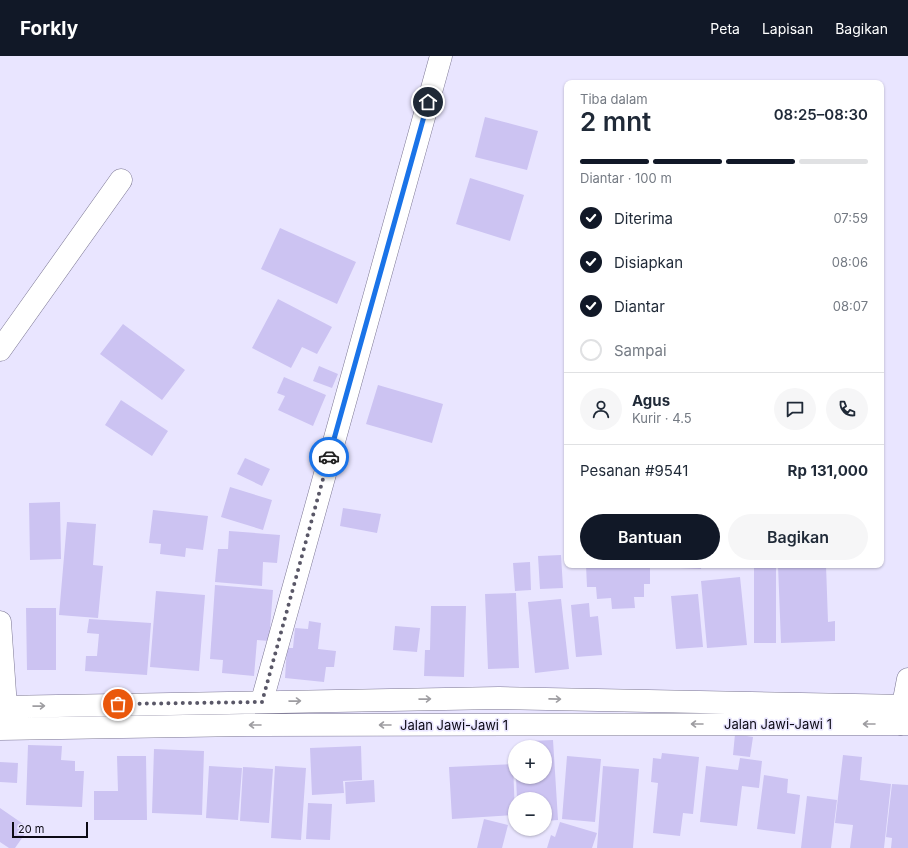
<!DOCTYPE html>
<html lang="id">
<head>
<meta charset="utf-8">
<style>
  :root { --surface:#fff; --page:#f6f6f7; --text:#1f2937; --muted:#747a83; --line:#e0e1e3; --accent:#111827 }
  body { margin:0; font-family:Inter,sans-serif; background:var(--page); color:var(--text); height:100vh; display:flex; flex-direction:column; font-size:15px; white-space:nowrap }
  * { box-sizing:border-box; margin:0 }
  p { font-size:13px; color:var(--muted) }
  .icon { flex:none; width:22px; height:22px; fill:none; stroke:currentColor; stroke-width:2; stroke-linecap:round; stroke-linejoin:round }
  .map { position:relative; flex:1; overflow:hidden }
  .panel { position:absolute; left:564px; top:24px; width:320px; height:488px; display:flex; flex-direction:column; background:var(--surface); border-radius:8px; box-shadow:0 1px 3px #0004 }
  .panel>* { flex:none }
  .buttons { position:absolute; left:508px; top:684px; display:grid; gap:8px }
  .buttons a { display:grid; place-items:center; width:44px; height:44px; border-radius:50%; background:var(--surface); box-shadow:0 1px 3px #0004; font-size:20px }
  .scale { position:absolute; left:12px; bottom:10px; width:76px; box-sizing:border-box; padding-left:4px; border:2px solid #0c0a15; border-top:0; font-size:11px; line-height:14px; white-space:nowrap; color:#0c0a15; -webkit-text-stroke:3px #e9e5ff; paint-order:stroke }
  .pin { position:absolute; display:grid; place-items:center; width:34px; height:34px; color:#fff; margin:-17px; border:2px solid #fff; border-radius:50%; box-shadow:0 1px 4px #0007 }
  .courier { position:absolute; display:grid; place-items:center; width:40px; height:40px; margin:-20px; border:3px solid #1a73e8; border-radius:50%; background:#fff; color:#222; box-shadow:0 1px 5px #0007 }
  .head em { font-style:normal; font-weight:600 }
  .head div { display:flex; flex-direction:column-reverse }
  .head { display:flex; align-items:center; justify-content:space-between; height:68px; padding:0 16px }
  h1 { font-size:26px; font-weight:600; line-height:30px }
  .bar { display:grid; grid-template-columns:repeat(4,1fr); gap:6px 4px; align-content:center; height:48px; padding:0 16px }
  .bar i { height:5px; border-radius:3px; background:var(--line) }
  .bar .on { background:var(--accent) }
  .bar p { grid-column:span 4 }
  .line { display:flex; align-items:center; gap:10px; padding:0 16px; border-top:1px solid var(--line) }
  .line div { flex:1 }
  .round { display:grid; place-items:center; flex:none; width:42px; height:42px; border-radius:21px; background:var(--page) }
  ol { padding:0 16px; list-style:none }
  li { display:flex; align-items:center; gap:12px; height:44px }
  li p { margin-inline-start:auto }
  li .icon { padding:4px; border-radius:50%; background:var(--accent); color:#fff; stroke-width:4 }
  li:last-child { color:var(--muted) }
  li i { width:22px; height:22px; border:2px solid var(--line); border-radius:50% }
  .button { display:flex; gap:8px; margin-top:auto; padding:8px 16px }
  .button a { flex:1; height:46px; border-radius:24px; background:var(--accent); color:#fff; font-size:16px; font-weight:600; line-height:46px; text-align:center }
  .button a+a { background:var(--page); color:var(--text) }
  header { display:flex; align-items:center; gap:24px; box-sizing:border-box; height:56px; padding:0 20px; background:var(--accent); color:#fff }
  header strong { font-size:19px }
  nav { display:flex; gap:22px; margin-inline-start:auto; font-size:14px }
  .map>svg:first-child { display:block }
</style>
</head>
<body>
<header>
<strong>Forkly</strong>
<nav><a>Peta</a><a>Lapisan</a><a>Bagikan</a></nav>
</header>
<div class="map">
<svg width="908" height="792" viewBox="0 0 908 792">
  <rect width="100%" height="100%" fill="#e9e5ff"/>
  <path fill="#ccc3f2" d="M 485,61 L 538,75 L 527,114 L 475,101 Z
    M 470,122 L 524,139 L 510,185 L 456,168 Z
    M 280,172 L 356,206 L 337,248 L 261,213 Z
    M 278,243 L 332,271 L 317,298 L 302,291 L 291,312 L 252,292 Z
    M 123,268 L 185,314 L 162,344 L 100,298 Z
    M 319,310 L 338,318 L 332,332 L 313,325 Z
    M 284,321 L 326,339 L 313,370 L 278,354 L 285,340 L 277,337 Z
    M 378,329 L 443,348 L 432,387 L 366,368 Z
    M 121,344 L 168,375 L 152,400 L 105,369 Z
    M 245,402 L 270,413 L 262,430 L 237,418 Z
    M 230,431 L 272,444 L 263,474 L 221,461 Z
    M 60,446 L 61,503 L 30,504 L 29,447 Z
    M 343,452 L 381,458 L 377,477 L 340,470 Z
    M 153,454 L 208,460 L 203,494 L 186,492 L 185,501 L 160,498 L 161,488 L 149,487 Z
    M 67,466 L 96,468 L 93,509 L 103,510 L 98,562 L 59,559 Z
    M 229,475 L 280,479 L 277,507 L 263,506 L 262,530 L 215,526 L 218,493 L 228,493 Z
    M 561,499 L 563,532 L 540,533 L 538,500 Z
    M 530,506 L 531,534 L 515,535 L 513,507 Z
    M 586,509 L 650,509 L 650,528 L 644,528 L 644,541 L 634,541 L 635,552 L 612,553 L 611,542 L 597,543 L 596,531 L 587,531 Z
    M 679,509 L 702,509 L 701,513 L 679,512 Z
    M 754,509 L 776,509 L 776,587 L 754,587 Z
    M 778,509 L 826,509 L 828,566 L 835,565 L 835,585 L 781,587 Z
    M 740,521 L 747,589 L 707,592 L 701,525 Z
    M 215,529 L 273,534 L 269,585 L 257,584 L 254,620 L 222,617 L 223,604 L 210,603 Z
    M 156,535 L 205,539 L 199,615 L 150,611 Z
    M 516,537 L 519,612 L 488,613 L 485,538 Z
    M 698,538 L 703,591 L 676,593 L 671,540 Z
    M 561,543 L 569,613 L 535,617 L 528,546 Z
    M 589,547 L 590,561 L 598,560 L 602,599 L 576,601 L 571,549 Z
    M 431,550 L 466,550 L 464,621 L 424,620 L 425,594 L 430,594 Z
    M 26,552 L 56,552 L 56,614 L 27,614 Z
    M 89,563 L 151,567 L 147,619 L 85,615 L 86,600 L 97,600 L 99,578 L 87,577 Z
    M 309,565 L 321,567 L 318,593 L 336,595 L 334,611 L 326,611 L 324,626 L 285,622 L 287,592 L 293,592 L 295,572 L 308,573 Z
    M 395,570 L 420,572 L 417,596 L 393,594 Z
    M 735,678 L 753,681 L 750,701 L 733,699 Z
    M 553,684 L 558,764 L 545,765 L 545,743 L 517,743 L 516,721 L 545,721 L 545,691 L 530,691 L 530,685 Z
    M 28,689 L 62,690 L 61,704 L 75,705 L 75,715 L 84,715 L 82,751 L 26,749 Z
    M 361,690 L 362,724 L 343,725 L 344,737 L 312,739 L 310,692 Z
    M 154,693 L 204,695 L 202,759 L 152,757 Z
    M 662,697 L 699,701 L 693,758 L 683,757 L 680,780 L 653,777 L 658,727 L 651,726 L 653,702 L 661,703 Z
    M 843,699 L 862,701 L 860,724 L 891,728 L 884,792 L 850,792 L 853,769 L 835,767 Z
    M 117,700 L 146,700 L 147,764 L 94,764 L 94,735 L 118,735 Z
    M 567,700 L 601,703 L 595,766 L 562,763 Z
    M 740,702 L 762,705 L 759,732 L 742,730 L 737,770 L 700,766 L 706,710 L 738,714 Z
    M 0,706 L 18,707 L 17,727 L 0,726 Z
    M 513,708 L 515,759 L 452,763 L 449,711 Z
    M 209,710 L 242,712 L 238,764 L 206,762 Z
    M 275,710 L 306,712 L 301,784 L 271,782 Z
    M 603,710 L 639,713 L 633,792 L 597,792 Z
    M 243,711 L 273,713 L 269,767 L 240,765 Z
    M 764,719 L 788,723 L 787,737 L 800,739 L 795,778 L 757,773 Z
    M 374,724 L 375,746 L 346,748 L 345,726 Z
    M 892,728 L 908,729 L 908,792 L 891,792 L 892,782 L 886,781 Z
    M 807,740 L 837,744 L 831,792 L 801,792 Z
    M 308,747 L 332,748 L 330,784 L 306,783 Z
    M 0,752 L 29,772 L 15,792 L 9,792 L 0,786 Z
    M 484,763 L 508,769 L 502,792 L 477,792 Z
    M 560,766 L 597,777 L 592,792 L 547,792 L 551,779 L 555,781 Z"/>
  <g fill="none" stroke-linecap="round" stroke-linejoin="round">
    <g stroke="#7b7693" stroke-width="23">
      <path id="minor" d="M 0,294 L 121,124
        M 0,566 L 6,651
        M 262,645 L 441,0
        M 901,668 L 903,649 L 908,623"/>
    </g>
    <g stroke="#7b7693" stroke-width="23">
      <path id="highway" d="M 0,651 L 499,642 L 908,650
        M 0,673 L 246,669 L 908,668"/>
    </g>
    <use href="#minor" stroke="#fff" stroke-width="22"/>
    <use href="#highway" stroke="#fff" stroke-width="22"/>
  </g>
  <defs><path id="oneway-shaft" d="M-6 0H5M1.5-3L5.5 0L1.5 3" fill="none" stroke-width="1.6" stroke-linecap="round" stroke-linejoin="round"/></defs>
  <g stroke="#9e9da1">
    <use href="#oneway-shaft" transform="translate(425 643) rotate(-1)"/>
    <use href="#oneway-shaft" transform="translate(555 643) rotate(1)"/>
    <use href="#oneway-shaft" transform="translate(295 645) rotate(-1)"/>
    <use href="#oneway-shaft" transform="translate(39 650) rotate(-1)"/>
    <use href="#oneway-shaft" transform="translate(697 668) rotate(180)"/>
    <use href="#oneway-shaft" transform="translate(869 668) rotate(180)"/>
    <use href="#oneway-shaft" transform="translate(255 669) rotate(180)"/>
    <use href="#oneway-shaft" transform="translate(385 669) rotate(180)"/>
  </g>
  <g fill="none" stroke-linecap="round" stroke-linejoin="round">
    <path stroke="#595767" stroke-width="4" stroke-dasharray="0 7.2" d="M 118,648 L 262,646 L 329,401"/>
    <path stroke="#1a73e8" stroke-width="5" d="M 329,401 L 428,46"/>
  </g>
  <g text-anchor="middle" dominant-baseline="central" stroke-width="3" stroke-linejoin="round" paint-order="stroke">
    <g font-size="13" fill="#0c0a15" stroke="#e9e5ff">
      <text x="778" y="668">Jalan Jawi-Jawi 1</text>
      <text x="454" y="669">Jalan Jawi-Jawi 1</text>
    </g>
  </g>
</svg>
<div class="buttons">
<a>+</a>
<a>−</a>
</div>
<div class="scale">20 m</div>
<div class="pin" style="left:118px;top:648px;background:#ea580c"><svg class="icon" aria-label="bag" viewBox="0 0 24 24"><path d="M5 8h14l-1 12H6zM9 8a3 3 0 0 1 6 0"/></svg></div>
<div class="pin" style="left:428px;top:46px;background:#1f2937"><svg class="icon" aria-label="home" viewBox="0 0 24 24"><path d="M3 11l9-7 9 7M6 9v11h12V9"/></svg></div>
<div class="courier" style="left:329px;top:401px"><svg class="icon" aria-label="car" viewBox="0 0 24 24"><path d="M5 17H2v-5l4-1 3-4h7l3 4 3 1v5h-3M9 17h6M6 11h13"/><circle cx="7" cy="17" r="2"/><circle cx="17" cy="17" r="2"/></svg></div>
<section class="panel">
<div class="head"><div><h1>2 mnt</h1><p>Tiba dalam</p></div><em>08:25–08:30</em></div>
<div class="bar"><i class="on"></i><i class="on"></i><i class="on"></i><i></i><p>Diantar · 100 m</p></div>
<ol>
<li><svg class="icon" aria-label="check" viewBox="0 0 24 24"><path d="M5 12l5 5 9-10"/></svg>Diterima<p>07:59</p></li>
<li><svg class="icon" aria-label="check" viewBox="0 0 24 24"><path d="M5 12l5 5 9-10"/></svg>Disiapkan<p>08:06</p></li>
<li><svg class="icon" aria-label="check" viewBox="0 0 24 24"><path d="M5 12l5 5 9-10"/></svg>Diantar<p>08:07</p></li>
<li><i></i>Sampai</li>
</ol>
<div class="line" style="height:72px"><a class="round"><svg class="icon" aria-label="person" viewBox="0 0 24 24"><circle cx="12" cy="8" r="4"/><path d="M4 21q1-7 8-7t8 7"/></svg></a><div><b>Agus</b><p>Kurir · 4.5</p></div><a class="round"><svg class="icon" aria-label="chat" viewBox="0 0 24 24"><path d="M4 5h16v11H9l-5 4z"/></svg></a><a class="round"><svg class="icon" aria-label="phone" viewBox="0 0 24 24"><path d="M5 4h4l2 5-3 2q2 4 5 5l2-3 5 2v4C11 20 4 13 5 4z"/></svg></a></div>
<div class="line" style="height:52px"><div>Pesanan #9541</div><b>Rp 131,000</b></div>
<div class="button"><a>Bantuan</a><a>Bagikan</a></div>
</section>
</div>
</body>
</html>
